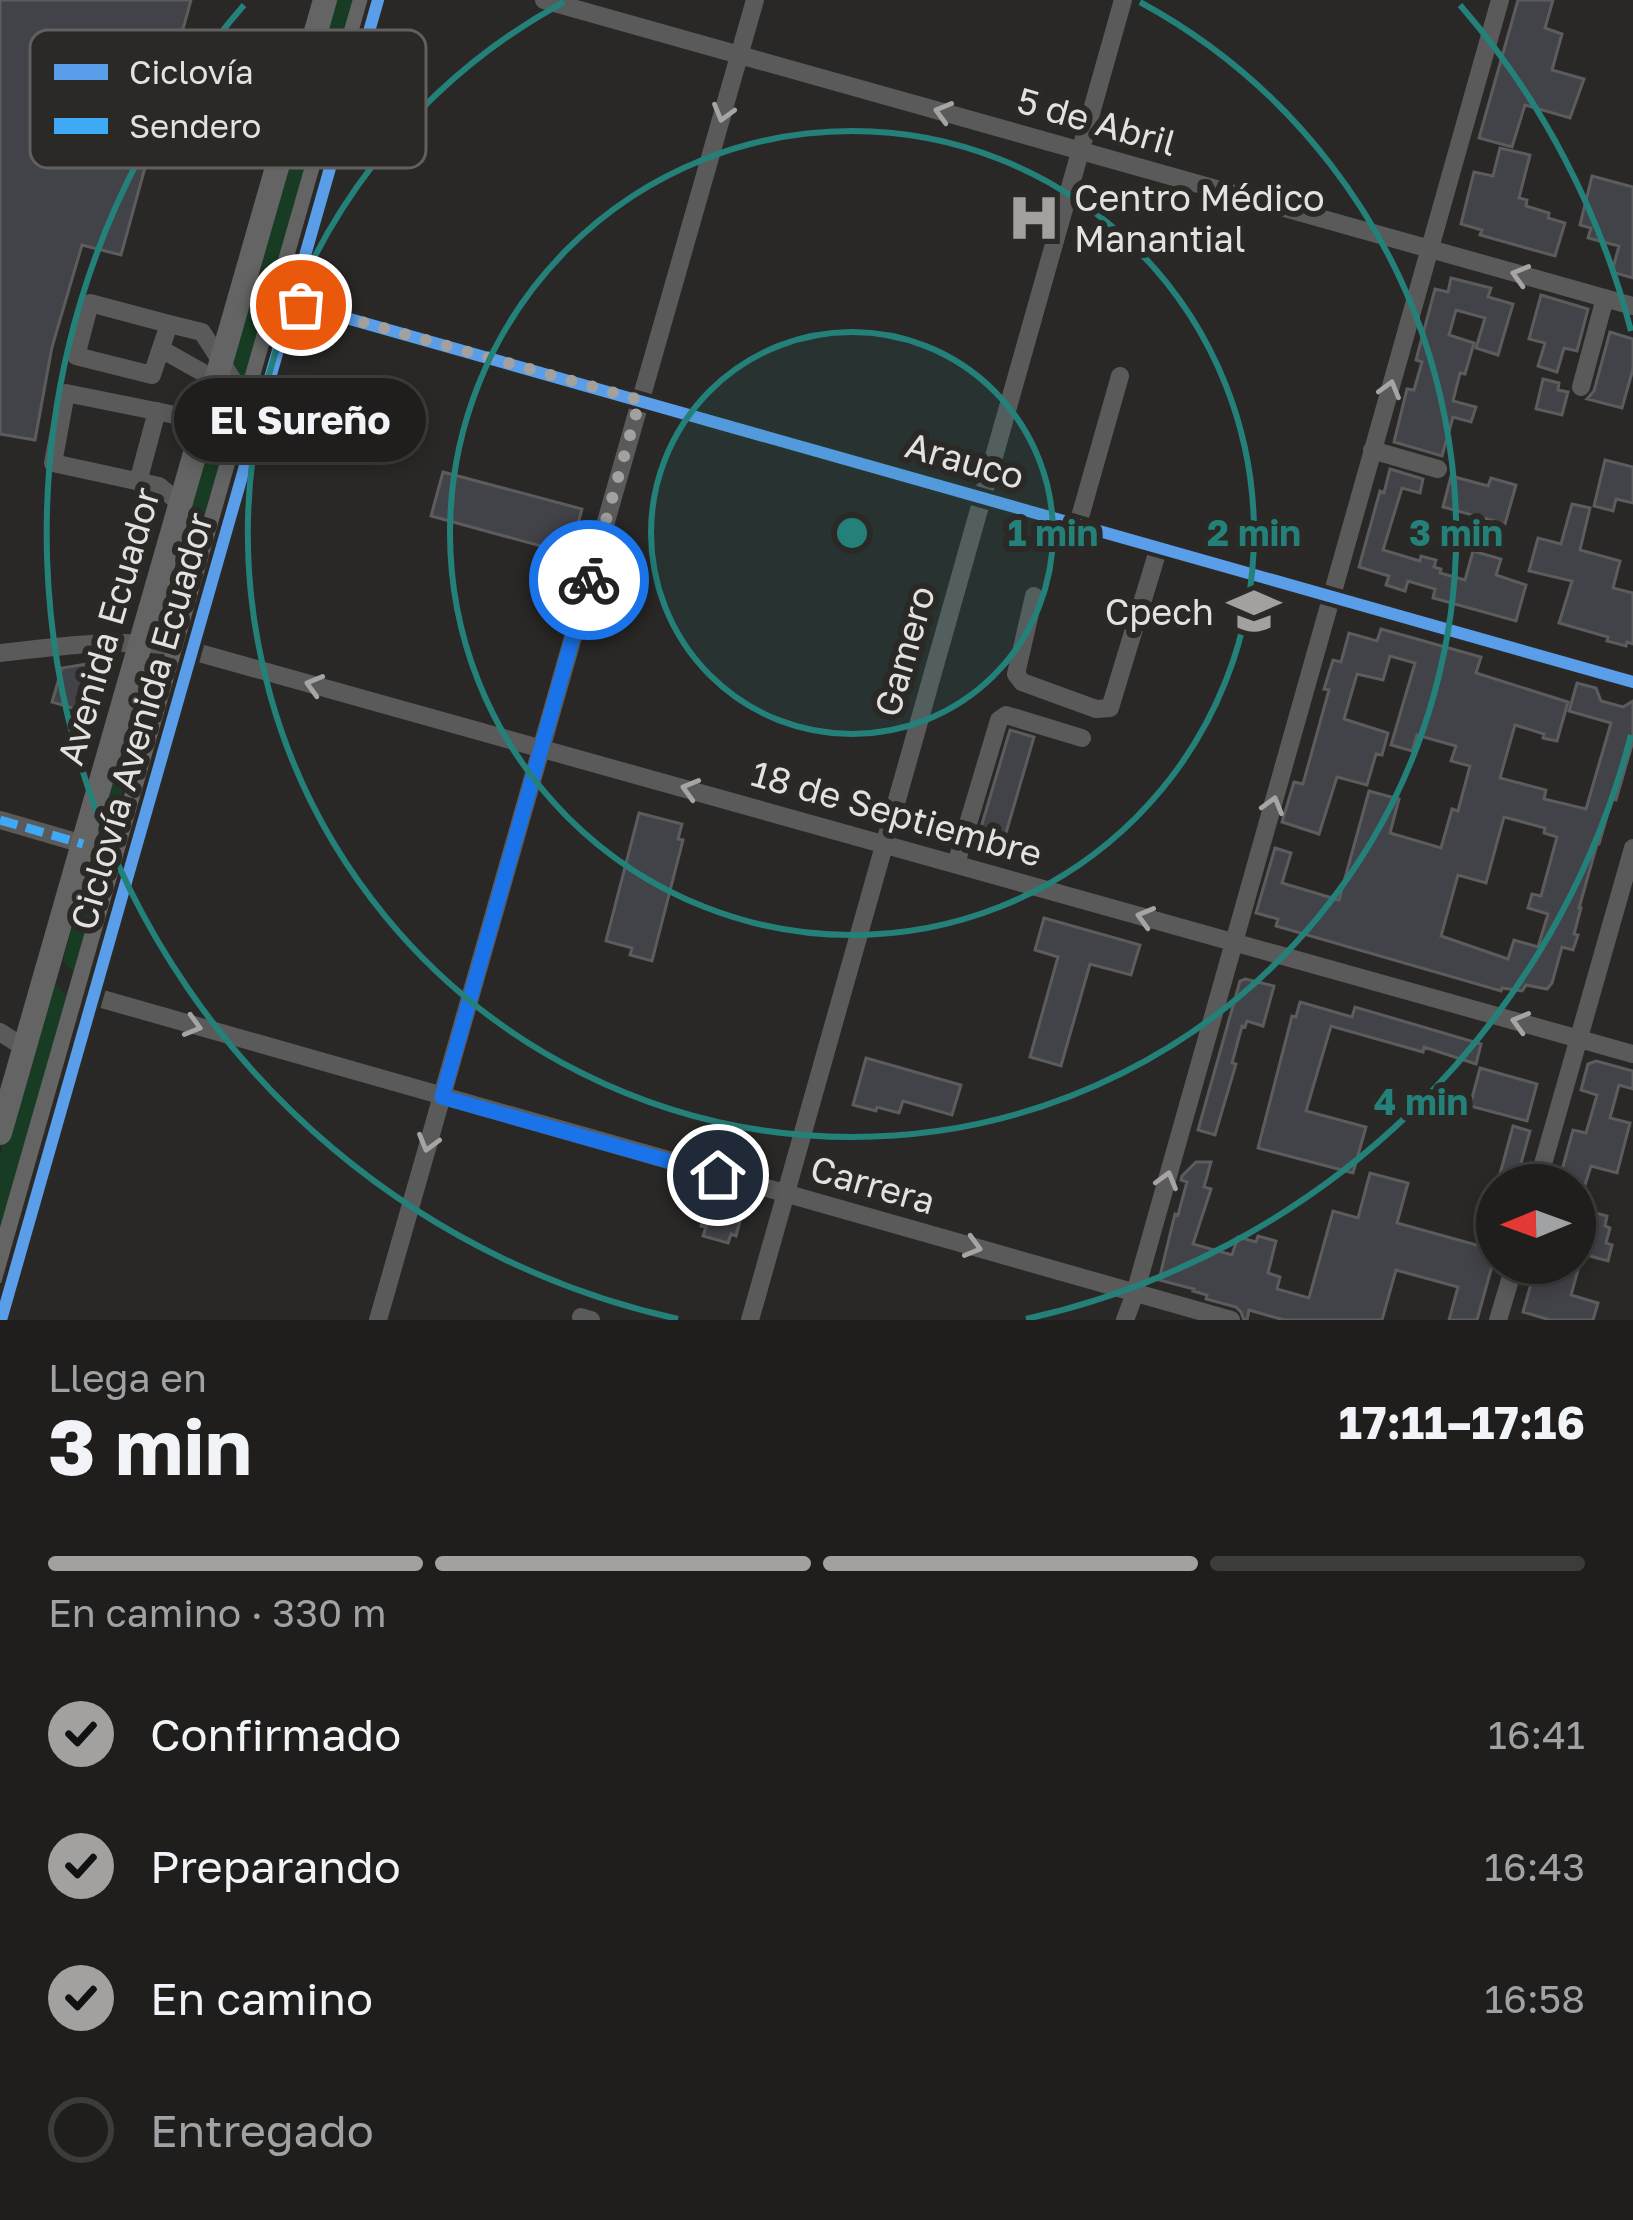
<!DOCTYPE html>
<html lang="es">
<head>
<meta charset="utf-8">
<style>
  :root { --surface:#1f1e1d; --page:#272726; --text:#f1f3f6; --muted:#a1a2a4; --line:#3c3c3b; --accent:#a2a1a0 }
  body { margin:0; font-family:"Golos Text",sans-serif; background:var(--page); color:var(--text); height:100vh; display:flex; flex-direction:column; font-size:45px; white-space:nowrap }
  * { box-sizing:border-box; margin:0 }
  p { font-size:39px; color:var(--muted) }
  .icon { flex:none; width:66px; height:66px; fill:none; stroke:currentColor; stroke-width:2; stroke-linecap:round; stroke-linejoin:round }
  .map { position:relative; height:1320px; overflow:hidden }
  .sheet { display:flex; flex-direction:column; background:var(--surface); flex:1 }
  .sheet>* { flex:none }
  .needle { width:78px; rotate:269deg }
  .tools { position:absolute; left:1476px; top:1164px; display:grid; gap:24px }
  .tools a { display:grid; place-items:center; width:120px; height:120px; border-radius:50%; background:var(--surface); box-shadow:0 6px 18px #0003,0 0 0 3px var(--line); font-size:60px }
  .pin { position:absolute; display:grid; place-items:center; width:102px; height:102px; color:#fff; margin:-51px; border:6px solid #fff; border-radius:50%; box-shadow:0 3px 12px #0007 }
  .courier { position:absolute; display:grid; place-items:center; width:120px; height:120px; margin:-60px; border:9px solid #1a73e8; border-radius:50%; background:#fff; color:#222; box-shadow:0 3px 15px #0007 }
  .bubble { position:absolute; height:84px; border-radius:42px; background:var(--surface); box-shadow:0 6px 18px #0003,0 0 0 3px var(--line); font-size:39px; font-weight:700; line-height:84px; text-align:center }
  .summary em { font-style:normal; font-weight:700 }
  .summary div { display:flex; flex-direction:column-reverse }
  .summary { display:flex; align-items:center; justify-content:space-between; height:204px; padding:0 48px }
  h1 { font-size:78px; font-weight:700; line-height:90px }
  .bar { display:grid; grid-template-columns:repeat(4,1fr); gap:18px 12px; align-content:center; height:144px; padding:0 48px }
  .bar i { height:15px; border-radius:9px; background:var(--line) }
  .bar .current { background:var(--accent) }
  .bar p { grid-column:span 4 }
  ol { padding:0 48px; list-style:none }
  li { display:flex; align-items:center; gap:36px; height:132px }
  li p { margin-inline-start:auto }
  li .icon { padding:12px; border-radius:50%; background:var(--accent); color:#111; stroke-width:4 }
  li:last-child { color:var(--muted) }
  li i { width:66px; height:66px; border:6px solid var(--line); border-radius:50% }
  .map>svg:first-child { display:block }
</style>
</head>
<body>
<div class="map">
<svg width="1633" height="1320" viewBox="0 0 1633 1320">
  <rect width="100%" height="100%" fill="#292827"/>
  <path fill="#183c23" d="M 328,0 L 355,0 L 274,287 L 263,274 L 260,251 Z
    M 248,287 L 264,310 L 174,626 L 158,617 Z
    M 139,675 L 152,681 L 75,973 L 63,961 Z
    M 52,979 L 68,999 L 0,1233 L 0,1155 Z"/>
  <path fill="#424249" stroke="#5d5c5c" stroke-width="3" fill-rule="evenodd" d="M 0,0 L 191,0 L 121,255 L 82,245 L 52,347 L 35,440 L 0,434 Z
    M 1518,0 L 1553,0 L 1545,28 L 1562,34 L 1552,70 L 1584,79 L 1570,118 L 1525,105 L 1512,147 L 1479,138 Z
    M 1500,148 L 1530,155 L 1519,198 L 1527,200 L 1526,206 L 1549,213 L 1548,218 L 1565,223 L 1555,256 L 1480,235 L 1482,230 L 1461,224 L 1474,172 L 1493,176 Z
    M 1592,176 L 1633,187 L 1633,278 L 1612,272 L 1619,246 L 1588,238 L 1591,228 L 1580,225 Z
    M 1451,278 L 1491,288 L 1488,297 L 1513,304 L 1498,355 L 1476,348 L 1485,318 L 1456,310 L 1449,335 L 1474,343 L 1465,374 L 1460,373 L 1453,401 L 1476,407 L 1471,422 L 1453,417 L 1442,456 L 1394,442 L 1407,389 L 1414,390 L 1422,362 L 1416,360 L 1435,289 L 1448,292 Z
    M 1541,295 L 1588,309 L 1577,351 L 1564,348 L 1557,372 L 1538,366 L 1545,343 L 1529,339 Z
    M 1610,332 L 1633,339 L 1633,369 L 1622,408 L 1587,399 L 1594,391 Z
    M 1543,379 L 1559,383 L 1558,390 L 1568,392 L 1562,415 L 1536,409 Z
    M 1605,460 L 1633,467 L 1633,503 L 1616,499 L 1613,511 L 1594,506 Z
    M 1390,469 L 1423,479 L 1420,493 L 1402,488 L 1383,550 L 1420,561 L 1421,556 L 1436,560 L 1434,567 L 1441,569 L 1440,573 L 1465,580 L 1473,551 L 1501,559 L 1496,575 L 1526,585 L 1516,621 L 1433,598 L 1435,589 L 1408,581 L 1405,591 L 1386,585 L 1389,576 L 1359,567 L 1380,491 L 1384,493 Z
    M 443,472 L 582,509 L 570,554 L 431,516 Z
    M 1451,476 L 1488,486 L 1491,478 L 1516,485 L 1505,524 L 1443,507 Z
    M 1572,504 L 1590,508 L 1580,550 L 1620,561 L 1613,588 L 1633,593 L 1633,644 L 1627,642 L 1626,646 L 1607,641 L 1608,637 L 1559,623 L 1572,581 L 1529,571 L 1538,538 L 1561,544 Z
    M 1381,629 L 1481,657 L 1476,673 L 1568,702 L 1557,741 L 1543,738 L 1544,734 L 1515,725 L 1500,778 L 1546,790 L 1544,799 L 1586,809 L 1611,723 L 1569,711 L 1577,683 L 1596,688 L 1601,701 L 1623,707 L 1633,701 L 1633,741 L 1616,800 L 1612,799 L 1599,844 L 1597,844 L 1579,908 L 1581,908 L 1574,934 L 1578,935 L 1573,950 L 1562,947 L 1552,983 L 1547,989 L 1526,985 L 1522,991 L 1502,988 L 1501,991 L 1276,926 L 1278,919 L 1256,913 L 1275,848 L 1291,853 L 1282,883 L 1339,900 L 1369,791 L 1399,799 L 1390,833 L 1441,848 L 1452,809 L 1458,811 L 1470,766 L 1451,761 L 1456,746 L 1417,735 L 1412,751 L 1391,745 L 1415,663 L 1390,656 L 1383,680 L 1357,674 L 1344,719 L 1388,733 L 1382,755 L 1376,754 L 1367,785 L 1337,777 L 1319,834 L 1282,822 L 1294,782 L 1303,784 L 1329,690 L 1324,689 L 1333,660 L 1341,662 L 1349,633 L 1377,641 ZM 1504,817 L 1545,828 L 1544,833 L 1557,837 L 1541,896 L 1532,894 L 1528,908 L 1548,914 L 1538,947 L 1514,940 L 1508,959 L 1441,936 L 1458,875 L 1486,883 Z
    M 92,663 L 79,710 L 52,702 L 62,668 Z
    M 1010,730 L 1034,737 L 999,857 L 974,851 Z
    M 639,813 L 682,824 L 678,839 L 683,840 L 652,961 L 630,955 L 632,948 L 606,941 Z
    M 1044,918 L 1140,945 L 1131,975 L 1090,964 L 1061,1066 L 1030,1057 L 1058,957 L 1035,950 Z
    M 1245,979 L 1274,986 L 1263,1026 L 1247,1021 L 1245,1027 L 1242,1026 L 1232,1063 L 1236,1064 L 1215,1135 L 1198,1130 L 1240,981 Z
    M 1300,1002 L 1352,1017 L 1355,1007 L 1481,1044 L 1476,1064 L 1424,1047 L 1423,1052 L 1331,1026 L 1306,1111 L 1366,1127 L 1353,1173 L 1258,1148 L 1292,1016 L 1296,1017 Z
    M 866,1058 L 961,1085 L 952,1115 L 903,1101 L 899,1113 L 877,1107 L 876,1111 L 853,1105 Z
    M 1596,1061 L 1633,1071 L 1633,1089 L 1619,1085 L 1610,1118 L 1630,1123 L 1617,1173 L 1591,1166 L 1584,1188 L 1559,1181 L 1573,1130 L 1586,1133 L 1597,1095 L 1581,1090 L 1588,1064 Z
    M 1480,1068 L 1537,1084 L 1527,1121 L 1470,1106 Z
    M 1513,1126 L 1530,1131 L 1515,1185 L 1497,1185 Z
    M 1196,1162 L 1211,1162 L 1204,1187 L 1211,1189 L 1193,1244 L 1232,1255 L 1238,1237 L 1256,1242 L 1258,1236 L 1276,1241 L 1268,1273 L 1280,1277 L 1277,1289 L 1309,1298 L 1333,1211 L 1358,1218 L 1370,1173 L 1408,1183 L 1397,1223 L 1480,1246 L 1493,1200 L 1497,1201 L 1497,1248 L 1477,1320 L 1449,1320 L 1458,1287 L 1396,1270 L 1382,1320 L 1284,1320 L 1249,1310 L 1247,1320 L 1244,1320 L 1241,1312 L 1236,1307 L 1206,1299 L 1207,1295 L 1193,1291 L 1194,1289 L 1159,1280 L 1175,1214 L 1178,1215 L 1187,1182 L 1181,1180 L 1182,1176 Z
    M 690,1195 L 743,1210 L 736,1236 L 731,1234 L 728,1243 L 703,1236 L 706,1227 L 701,1226 L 703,1217 L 685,1212 Z
    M 1575,1207 L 1607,1216 L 1605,1226 L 1610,1228 L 1606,1243 L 1612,1245 L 1608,1261 L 1575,1252 Z
    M 1544,1263 L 1580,1263 L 1571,1295 L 1598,1303 L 1593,1320 L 1550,1320 L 1523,1312 L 1531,1284 L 1534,1285 L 1538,1270 L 1542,1271 Z"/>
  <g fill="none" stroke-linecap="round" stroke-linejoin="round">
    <path stroke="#5b5a5a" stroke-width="18" d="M 544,0 L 1633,306
      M 235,101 L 285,137
      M 239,101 L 294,105
      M 279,299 L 1633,682
      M 90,303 L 169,324 L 152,375 L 76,356 Z
      M 169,324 L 202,332 L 240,391 L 245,414
      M 161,349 L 216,380
      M 1581,387 L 1605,298
      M 1372,450 L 1438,469
      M 138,482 L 157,411
      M 181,504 L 159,486 L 53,463 L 66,393 L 205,421
      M 1078,524 L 1120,376
      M 1034,596 L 1016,674 L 1022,682 L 1096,709 L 1110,708 L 1159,547
      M 0,653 C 60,646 118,638 178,647 L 1633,1054
      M 0,820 L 83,844
      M 956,864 L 999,720 L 1006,715 L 1082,738
      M 81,993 L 1231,1320
      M 0,1032 L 25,1048
      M 1537,1185 L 1633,848
      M 581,1317 L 591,1320
      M 378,1320 L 755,0
      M 750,1320 L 1123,0
      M 1125,1320 L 1135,1293 L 1500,0
      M 1498,1320 L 1515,1263"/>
    <path stroke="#646464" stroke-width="24" d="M 0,1133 L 325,0
      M 0,1271 L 365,0"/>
    <path stroke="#3fa9f5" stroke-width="9" stroke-dasharray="18 9" stroke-linecap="butt" d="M 0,820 L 83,844"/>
    <g stroke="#2a2926" stroke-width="20">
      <path id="cycleway" d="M 279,299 L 1633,682
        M 1,1320 L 378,0"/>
    </g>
    <use href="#cycleway" stroke="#5a9eea" stroke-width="12"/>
  </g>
  <defs><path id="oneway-chevron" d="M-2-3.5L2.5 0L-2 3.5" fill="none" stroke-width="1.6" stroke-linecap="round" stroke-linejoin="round" transform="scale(3)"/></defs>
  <g stroke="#a6a5a4">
    <use href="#oneway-chevron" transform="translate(943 112) rotate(-164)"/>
    <use href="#oneway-chevron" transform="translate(723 113) rotate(106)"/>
    <use href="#oneway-chevron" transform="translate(1520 275) rotate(-164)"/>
    <use href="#oneway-chevron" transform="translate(1390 389) rotate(-74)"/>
    <use href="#oneway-chevron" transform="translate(314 685) rotate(-164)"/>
    <use href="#oneway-chevron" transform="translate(690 789) rotate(-164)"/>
    <use href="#oneway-chevron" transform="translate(1273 805) rotate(-74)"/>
    <use href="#oneway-chevron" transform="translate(1145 917) rotate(-164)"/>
    <use href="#oneway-chevron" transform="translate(1520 1022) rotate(-164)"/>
    <use href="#oneway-chevron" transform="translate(193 1026) rotate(16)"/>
    <use href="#oneway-chevron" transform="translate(428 1143) rotate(106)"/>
    <use href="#oneway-chevron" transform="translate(1167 1180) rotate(-74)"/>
    <use href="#oneway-chevron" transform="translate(973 1247) rotate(16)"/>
  </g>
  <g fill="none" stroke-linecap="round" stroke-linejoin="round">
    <path stroke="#a2a1a0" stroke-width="12" stroke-dasharray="0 21.6" d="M 301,305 L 640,400 L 589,580"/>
    <path stroke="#1a73e8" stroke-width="15" d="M 589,580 L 442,1097 L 718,1175"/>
  </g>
  <circle cx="852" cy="533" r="201" fill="#24817a" fill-opacity=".12"/>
  <g fill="none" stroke="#24817a" stroke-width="6">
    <circle cx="852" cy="533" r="201"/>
    <circle cx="852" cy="533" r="402"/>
    <path d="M1140 2A604 604 0 1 1 564 2"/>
    <path d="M1631 735A805 805 0 0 1 1026 1319M678 1319A805 805 0 0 1 244 5M1460 5A805 805 0 0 1 1631 331"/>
  </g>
  <defs>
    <g id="hospital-bare" transform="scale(4.14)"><path d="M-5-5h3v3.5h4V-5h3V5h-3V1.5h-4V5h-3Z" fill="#a2a1a0" stroke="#2a2926" stroke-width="2.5" paint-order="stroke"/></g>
    <g id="university-bare" transform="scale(4.14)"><path d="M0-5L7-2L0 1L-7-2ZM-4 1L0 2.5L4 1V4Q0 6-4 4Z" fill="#a2a1a0" stroke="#2a2926" stroke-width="2.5" paint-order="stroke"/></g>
  </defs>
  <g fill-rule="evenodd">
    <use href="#hospital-bare" x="1034" y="218"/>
    <use href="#university-bare" x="1254" y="611"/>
  </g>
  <g text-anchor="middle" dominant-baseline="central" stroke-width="12" stroke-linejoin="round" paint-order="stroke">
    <g font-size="36" fill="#e3e2e1" stroke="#2a2926">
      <text transform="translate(1097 121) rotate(16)">5 de Abril</text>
      <text transform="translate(965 460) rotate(16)">Arauco</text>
      <text transform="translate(108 626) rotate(-74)">Avenida Ecuador</text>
      <text transform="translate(904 651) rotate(-74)">Gamero</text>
      <text transform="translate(141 721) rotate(-74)">Ciclovía Avenida Ecuador</text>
      <text transform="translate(897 813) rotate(16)">18 de Septiembre</text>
      <text transform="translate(873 1184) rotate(16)">Carrera</text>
    </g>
    <g font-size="36" fill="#e3e2e1" stroke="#2a2926" text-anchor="start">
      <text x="1074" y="197">Centro Médico<tspan x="1074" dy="41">Manantial</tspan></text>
      <text x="1214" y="611" text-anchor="end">Cpech</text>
    </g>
  </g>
  <rect x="30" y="30" width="396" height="138" rx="18" fill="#2a2926" stroke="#62605e" stroke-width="3"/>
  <rect x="54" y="64" width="54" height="16" fill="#5a9eea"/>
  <rect x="54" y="118" width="54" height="16" fill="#3fa9f5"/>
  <g font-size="33" fill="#e3e2e1">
    <text x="129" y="84">Ciclovía</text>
    <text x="129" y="138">Sendero</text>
  </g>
  <circle cx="852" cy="533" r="18" fill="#24817a" stroke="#2a2926" stroke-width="6"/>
  <g font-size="36" text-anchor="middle" font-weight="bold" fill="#24817a" stroke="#2a2926" stroke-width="12" stroke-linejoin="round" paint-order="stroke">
    <text x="1053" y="546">1 min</text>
    <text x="1254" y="546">2 min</text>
    <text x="1456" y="546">3 min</text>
    <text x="1421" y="1115">4 min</text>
  </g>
</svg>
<div class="tools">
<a><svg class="needle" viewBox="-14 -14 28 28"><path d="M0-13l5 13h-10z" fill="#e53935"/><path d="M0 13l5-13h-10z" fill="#a1a2a4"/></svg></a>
</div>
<div class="pin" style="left:301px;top:305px;background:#ea580c"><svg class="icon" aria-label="bag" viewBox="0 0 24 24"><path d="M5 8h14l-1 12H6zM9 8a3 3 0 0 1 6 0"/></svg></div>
<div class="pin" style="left:718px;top:1175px;background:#1f2937"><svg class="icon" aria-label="home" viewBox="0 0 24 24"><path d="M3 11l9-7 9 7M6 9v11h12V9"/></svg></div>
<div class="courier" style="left:589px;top:580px"><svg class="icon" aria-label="bike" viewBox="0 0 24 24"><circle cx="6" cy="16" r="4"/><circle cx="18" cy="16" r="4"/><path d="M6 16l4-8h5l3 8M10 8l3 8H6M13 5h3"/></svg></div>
<div class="bubble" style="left:174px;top:378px;width:252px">El Sureño</div>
</div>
<section class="sheet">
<div class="summary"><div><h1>3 min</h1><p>Llega en</p></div><em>17:11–17:16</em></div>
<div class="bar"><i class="current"></i><i class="current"></i><i class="current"></i><i></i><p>En camino · 330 m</p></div>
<ol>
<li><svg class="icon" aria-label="check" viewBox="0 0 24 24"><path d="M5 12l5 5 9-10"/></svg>Confirmado<p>16:41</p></li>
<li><svg class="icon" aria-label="check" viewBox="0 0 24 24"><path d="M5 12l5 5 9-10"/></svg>Preparando<p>16:43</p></li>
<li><svg class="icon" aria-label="check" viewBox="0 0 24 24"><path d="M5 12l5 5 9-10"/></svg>En camino<p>16:58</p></li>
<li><i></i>Entregado</li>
</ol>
</section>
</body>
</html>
